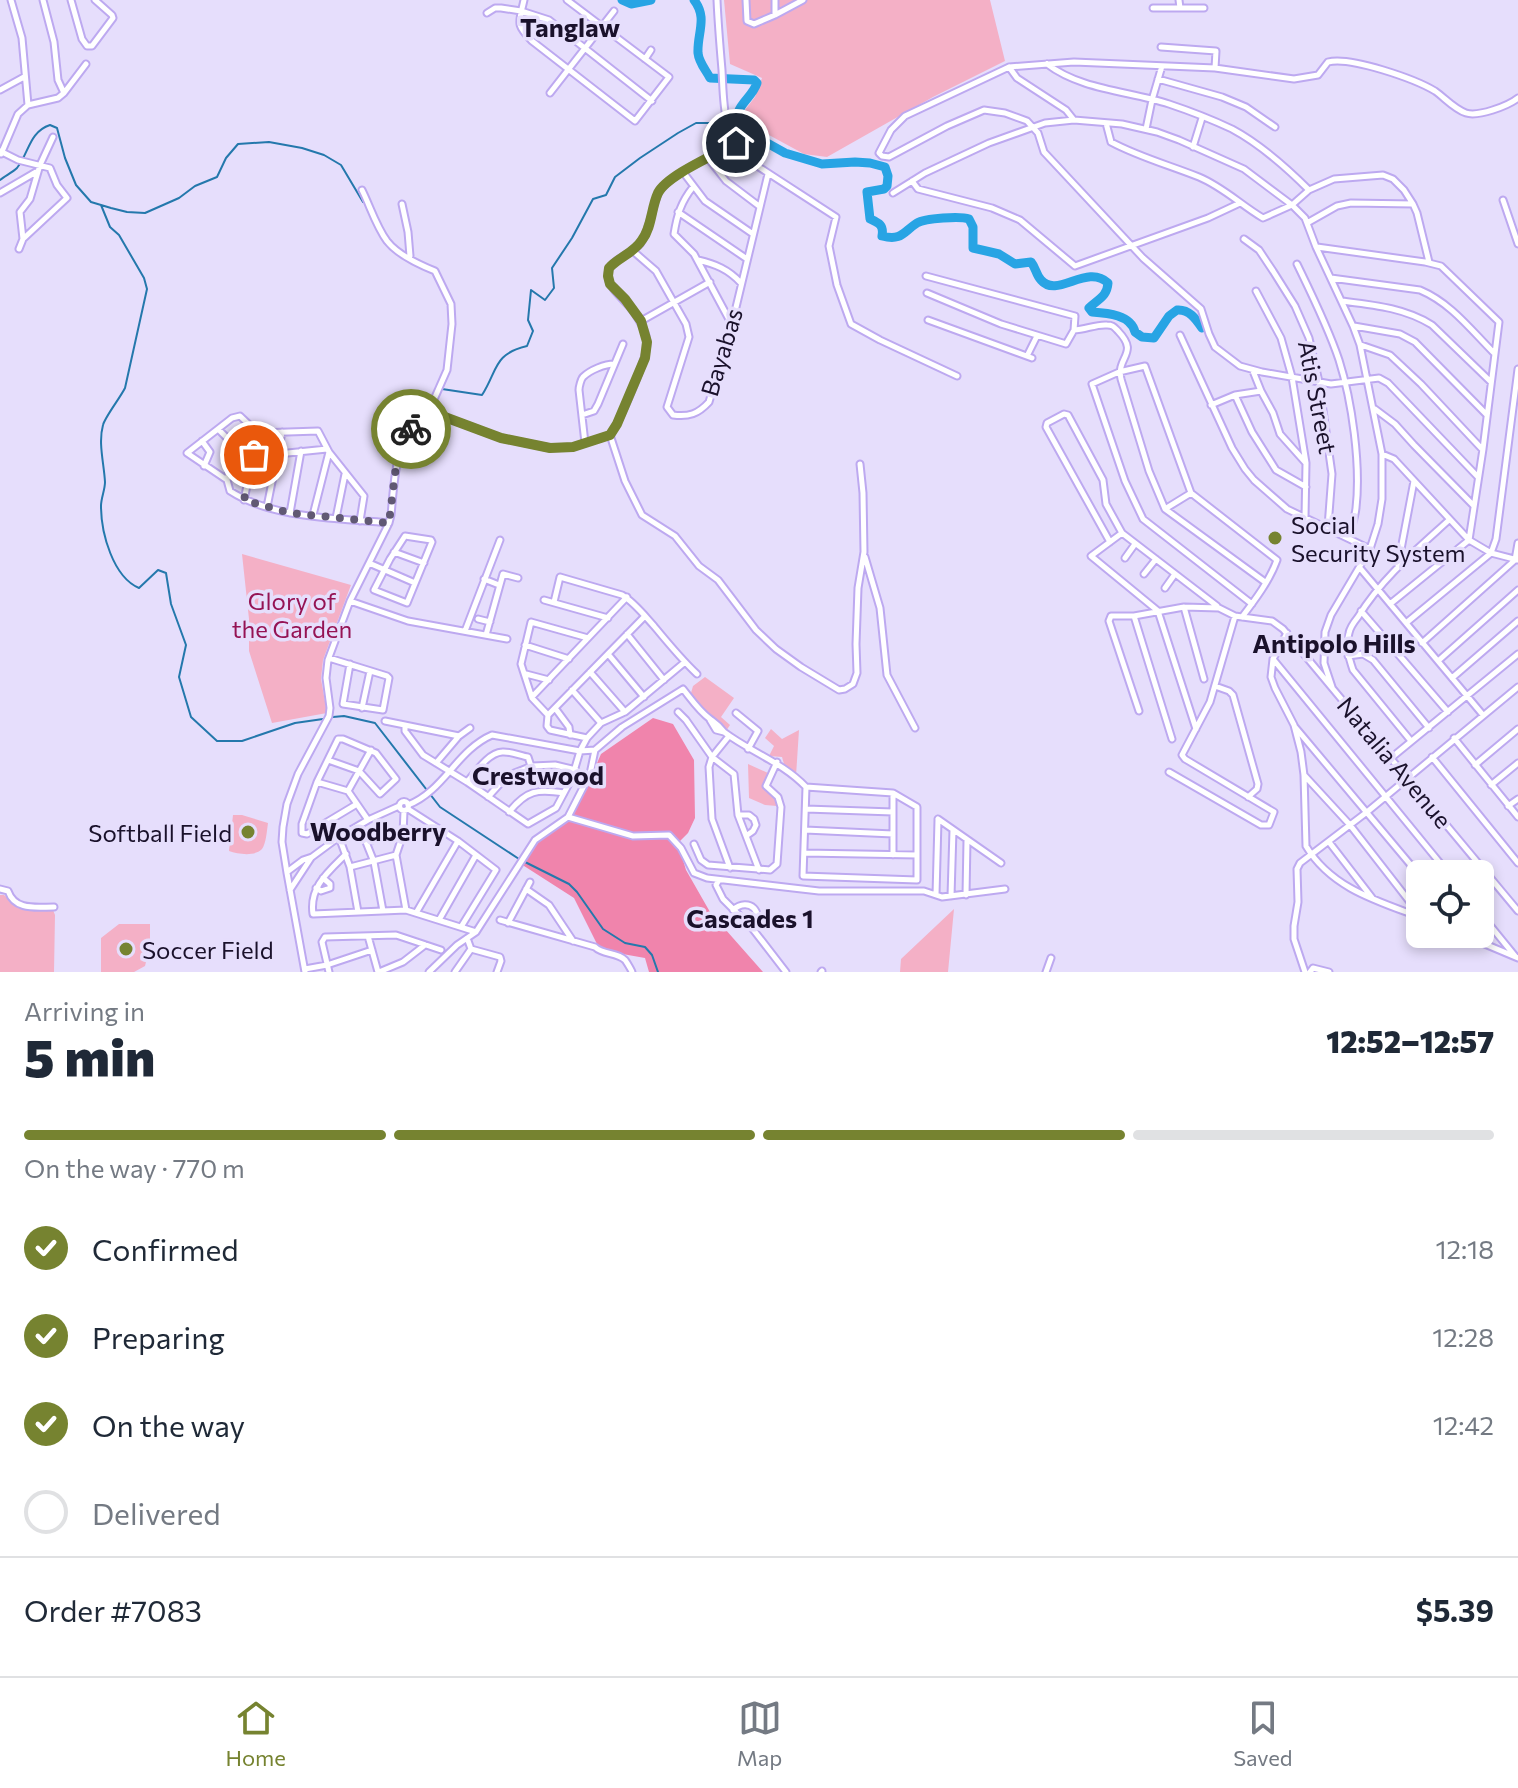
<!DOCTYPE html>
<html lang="en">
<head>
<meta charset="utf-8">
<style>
  :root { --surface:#fff; --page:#f2f2f3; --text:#1f2937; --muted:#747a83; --line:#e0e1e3; --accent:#768330 }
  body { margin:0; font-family:Commissioner,sans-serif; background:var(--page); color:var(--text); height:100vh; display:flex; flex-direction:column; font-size:30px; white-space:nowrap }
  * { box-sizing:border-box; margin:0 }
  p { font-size:26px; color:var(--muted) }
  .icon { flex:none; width:44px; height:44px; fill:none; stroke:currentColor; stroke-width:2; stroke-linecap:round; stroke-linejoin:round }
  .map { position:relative; height:972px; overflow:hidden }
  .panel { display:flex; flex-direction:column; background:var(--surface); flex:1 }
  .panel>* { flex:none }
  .tools { position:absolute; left:1406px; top:860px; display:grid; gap:16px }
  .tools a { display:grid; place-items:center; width:88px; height:88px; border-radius:12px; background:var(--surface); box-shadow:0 4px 12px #0003; font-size:40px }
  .pin { position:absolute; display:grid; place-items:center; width:68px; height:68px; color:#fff; margin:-34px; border:4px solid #fff; border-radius:50%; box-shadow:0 2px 8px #0007 }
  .courier { position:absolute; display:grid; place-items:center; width:80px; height:80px; margin:-40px; border:6px solid #768330; border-radius:50%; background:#fff; color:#222; box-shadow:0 2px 10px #0007 }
  .headline em { font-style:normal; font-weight:800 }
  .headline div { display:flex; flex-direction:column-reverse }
  .headline { display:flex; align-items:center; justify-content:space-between; height:136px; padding:0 24px }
  h1 { font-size:52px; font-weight:800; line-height:60px }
  .bar { display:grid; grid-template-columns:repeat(4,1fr); gap:12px 8px; align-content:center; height:96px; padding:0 24px }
  .bar i { height:10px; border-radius:6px; background:var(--line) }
  .bar .current { background:var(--accent) }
  .bar p { grid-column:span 4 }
  .line { display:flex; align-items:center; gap:20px; padding:0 24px; border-top:2px solid var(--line) }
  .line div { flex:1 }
  ol { padding:0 24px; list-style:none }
  li { display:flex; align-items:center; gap:24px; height:88px }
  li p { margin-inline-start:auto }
  li .icon { padding:8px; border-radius:50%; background:var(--accent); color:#fff; stroke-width:4 }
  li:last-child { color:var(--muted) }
  li i { width:44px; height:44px; border:4px solid var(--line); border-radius:50% }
  .dock { display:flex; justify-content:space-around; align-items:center; height:112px; border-top:2px solid var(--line); background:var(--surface); font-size:22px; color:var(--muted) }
  .dock a { display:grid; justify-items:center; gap:4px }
  .dock .current { color:var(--accent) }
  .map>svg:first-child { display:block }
</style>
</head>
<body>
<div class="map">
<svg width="1518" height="972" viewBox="0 0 1518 972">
  <rect width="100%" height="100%" fill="#e6defc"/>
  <path fill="#f4b0c6" d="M 724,0 L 990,0 L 1005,61 L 933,97 L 827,157 L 804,154 L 743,121 L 745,110 L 755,97 L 762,78 L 730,64 Z
    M 242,554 L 351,585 L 323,660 L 321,679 L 327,713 L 272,723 L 249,651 L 249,619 Z
    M 705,677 L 734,698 L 721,717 L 730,725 L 726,731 L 718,720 C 706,717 698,703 691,693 L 693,686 Z
    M 771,729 L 782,739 L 799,730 L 796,776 L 784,764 L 782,757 L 769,756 L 774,746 L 765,738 Z
    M 748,764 L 768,773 L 762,787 L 777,800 L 777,806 L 765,805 L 749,798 Z
    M 233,815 L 242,815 L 268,823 C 267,830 266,844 262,849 C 254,857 238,854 229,851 Z
    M 0,895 L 4,895 C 24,913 28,911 53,910 L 55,915 L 54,972 L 0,972 Z
    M 954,909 L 948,972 L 900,972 L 901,959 Z
    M 119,924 L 150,924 L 150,960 L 146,962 L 145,966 L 134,972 L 101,972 L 101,938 Z"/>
  <path fill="#f084ac" d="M 653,718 L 673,724 L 694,760 L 695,818 L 688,833 L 676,845 L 680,850 L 686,870 L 710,912 L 763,972 L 649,972 L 645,958 L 600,950 L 574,898 L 521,864 L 537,843 L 570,820 L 582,798 L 601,754 Z"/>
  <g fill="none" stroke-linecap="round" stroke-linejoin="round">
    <path stroke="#2478ac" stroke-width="2" d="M 0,180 C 5,176 13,172 17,168 C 29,153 29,132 50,125 L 57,128 L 65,158 L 76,185 L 91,202 L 111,208 L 127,212 L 145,213 L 179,198 L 195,186 L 217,177 L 226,158 L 238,144 L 269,142 L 302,148 L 324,155 L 341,165 L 363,202
      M 101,205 L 110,227 L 119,235 L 144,278 L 147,289 L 125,388 C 120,398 105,417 103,425 C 98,443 104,463 105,482 C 105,490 101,498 101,506 C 101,533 113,577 139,588 L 158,570 L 166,573 L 171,604 L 186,645 L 179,677 L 191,717 L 217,741 L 242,741 L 295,723 L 323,719
      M 442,389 L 482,395 C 498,370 493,354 527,346 L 533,331 L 528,320 L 531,290 L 545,300 L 554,288 L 552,268 L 572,238 L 593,199 L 606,195 L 615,177 L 640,158 L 678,133 L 696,123 L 724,123
      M 333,717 L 344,716 L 375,723 L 440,807 L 519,859 L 569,884 L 577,892 L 603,929 L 625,943 L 645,947 L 652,955 L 658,972"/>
    <path stroke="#28a4e4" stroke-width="9" d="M 622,0 L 631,4 L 651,0
      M 694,0 C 708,18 697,33 698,53 C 699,63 706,70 710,78 L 754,80 L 757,83 C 751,101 730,107 740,128 L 785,153 L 822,164 L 855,162 L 870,163 L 885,167 L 888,176 L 887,186 L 884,189 L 867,192 L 870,219 C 879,223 884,225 882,236 C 902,241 903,232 917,223 C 925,218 961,216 969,219 L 973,227 L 973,248 L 999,254 L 1015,264 L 1031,262 C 1036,268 1036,275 1041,280 C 1057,299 1087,263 1108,283 C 1107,297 1098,299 1089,308 L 1092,312 C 1108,313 1131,315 1135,332 L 1142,337 L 1154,338 L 1169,316 L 1177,310 C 1189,309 1196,319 1202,328"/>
    <g stroke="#bda9f0" stroke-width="9">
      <path id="minor" d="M 11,0 L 22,38 L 28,105
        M 43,0 L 54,42 L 58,80 L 64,93
        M 71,0 L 82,39 L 87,46 L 92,46 L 113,18 L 112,15 L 95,0
        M 524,0 C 519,23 515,24 532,41 L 635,121 L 669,77 L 567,0
        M 717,0 C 718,23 720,47 722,70 C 724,107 722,130 748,160 L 836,217 L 829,246 L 837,285 L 851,324 L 880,340 L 957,376
        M 746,0 L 747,21 L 754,24 L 775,15 L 803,0
        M 775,0 L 775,15
        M 1179,0 L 1180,8
        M 1153,8 L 1204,8
        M 487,13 L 495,8 L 501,8 L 521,11 L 549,20 L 652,101
        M 1161,47 L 1216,51 L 1215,68
        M 645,59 L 651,50
        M 1047,64 C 1081,90 1129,91 1169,104 C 1187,110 1215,121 1232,129 C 1260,144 1287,168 1309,190
        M 1009,67 L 1017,78 L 1066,110 L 1074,120
        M 1158,79 L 1222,97 L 1246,107 L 1275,127
        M 0,90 L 24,77
        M 550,93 L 614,11
        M 1106,123 L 1111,142 C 1139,157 1169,165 1199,177 C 1223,187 1241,205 1263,218 L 1292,205 L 1309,190 L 1334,179 L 1383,175 L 1393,179 L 1404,190 L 1413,204 L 1417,213 L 1429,262
        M 1146,129 L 1152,100 L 1162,66
        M 1193,147 L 1202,118
        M 0,151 L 18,160 L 50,168 L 57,185 L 67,198 L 23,239
        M 1,154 L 18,114 L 28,105 L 58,98 L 64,93 L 86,64
        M 708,158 L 726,181 L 759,206
        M 683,172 L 705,201 L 753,234
        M 912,181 L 918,189 L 992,208 L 1020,220 L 1075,266 L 1208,218 L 1240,203
        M 693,187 C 681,202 677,215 674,234 L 694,254 L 731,323
        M 362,190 C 370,206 376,226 387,241 C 397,254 420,265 435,271 L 451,304 L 452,324 L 447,370 L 428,413
        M 0,193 L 36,172
        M 893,193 L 925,173 L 989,143 L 1045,123 L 1074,120 L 1122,124 L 1157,132 L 1179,140 L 1244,169 L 1292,205 L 1305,218 L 1316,247 L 1353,326 L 1360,345 L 1382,454 L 1382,499 L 1378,524 L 1370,549 L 1331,615 L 1325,632 L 1324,663 L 1332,687
        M 1503,200 L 1518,244
        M 402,204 L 408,232 L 410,256
        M 678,212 L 747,259
        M 1307,223 L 1337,206 L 1351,203 L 1413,204
        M 1244,239 L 1259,250 L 1273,271 L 1295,306 L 1309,338 L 1319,382 L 1332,474 L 1328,527
        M 1317,247 L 1425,262 L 1441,266 L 1499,322 L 1483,449 L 1469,540 L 1390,604
        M 19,249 L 23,239 L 20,212 L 30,199 L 40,165 L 53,137
        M 633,251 L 656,271 L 686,324 L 689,337 L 667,407 L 673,415 C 689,417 698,414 709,402 L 732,324 L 768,174
        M 698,260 C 715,264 728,269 741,283
        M 1297,264 C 1312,295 1328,327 1339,360 C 1352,401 1361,465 1356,508 C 1355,518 1351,528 1349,538
        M 926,276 L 1075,316 L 1074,330 L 1066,344 L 1001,324 L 927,293
        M 1331,278 L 1420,290 C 1451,303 1471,330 1494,353
        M 1256,291 L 1281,338 L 1292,377 L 1306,463 L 1305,518
        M 1342,301 C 1374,305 1405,308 1432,325 L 1491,382
        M 928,320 L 1032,358
        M 641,321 L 710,282
        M 1354,326 L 1400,334 L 1415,342 L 1487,415
        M 1074,330 C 1085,330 1096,324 1107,325 C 1113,325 1114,327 1118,331 C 1140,354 1116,356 1121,379 L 1149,471 L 1165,509 L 1265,582
        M 1180,335 L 1232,448 L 1245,469 L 1254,480 L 1287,509 L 1370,549
        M 1361,345 L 1390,355 L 1421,384 L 1482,449
        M 1027,356 L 1037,336
        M 1253,371 L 1261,391 L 1273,413 L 1280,434 L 1305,462
        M 1235,395 L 1252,432 L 1276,470 L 1306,487
        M 1211,405 L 1235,395 L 1261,391
        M 1375,409 L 1395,424 L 1414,445 L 1474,506
        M 582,415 L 594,411 L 598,404 L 623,344
        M 218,429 L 235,446 L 227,480
        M 610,435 L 625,481 L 642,515 L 675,536 L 699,566 L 718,580 L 756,630 L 776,649 L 801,667 L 839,690 L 845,689 L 853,684 L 857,673 L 856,644 L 858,588 L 864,552 L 863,493 L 860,464
        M 202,441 L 210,452 L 204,466
        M 585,443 L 579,390 C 579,387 581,379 583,377 C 590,370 605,364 614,364
        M 278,454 L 327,449
        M 1382,454 L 1394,459 L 1469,540 L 1491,553 L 1518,560
        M 1478,477 L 1388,383 L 1379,378 L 1331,384 L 1262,372 L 1240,366 L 1215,347 L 1209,334 L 1201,309 L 1143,258 L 1044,152 L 1038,133 L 1027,121 L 1005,113 L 984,110 L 947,126 L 889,157 L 882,156 L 879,153 L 891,130 L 905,116 L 1009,67 L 1074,62 L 1215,68 L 1294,79 L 1318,75 L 1328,62 C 1350,56 1415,79 1435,91 C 1445,98 1454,109 1466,113 C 1478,117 1508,106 1518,98
        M 244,500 L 258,433
        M 267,507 L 282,432
        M 1165,509 L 1191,493
        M 290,513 L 301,451
        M 313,515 L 329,452
        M 336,518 L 345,474
        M 360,521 L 364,496 L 329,452 L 318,431 L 258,433 L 240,416 L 232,418 L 187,453 L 227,480 L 230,491 C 273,519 339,518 389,523
        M 1122,533 L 1091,556 L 1158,611 L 1196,729
        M 405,536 L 431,540 L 432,542 L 407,603 L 374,590 L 390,559 Z
        M 1110,542 L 1046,427 L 1047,423 L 1064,414 L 1068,415 L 1103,480 L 1106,504 L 1122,533 L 1217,606
        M 394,552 L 424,563
        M 865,557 L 880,608 L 887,675 L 915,728
        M 1125,558 L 1135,544
        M 369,563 L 415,583
        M 1398,565 L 1414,481
        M 1360,568 L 1483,715
        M 1144,574 L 1156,559
        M 484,579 L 499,585
        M 1165,588 L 1175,574
        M 544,600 L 608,618
        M 350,601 L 408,621 L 507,639
        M 554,602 L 560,577 L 622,595 C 634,602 644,615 654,626 C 668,643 681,659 697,674
        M 1184,607 L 1204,679
        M 1361,611 L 1448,712
        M 1134,616 L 1172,739
        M 1242,617 C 1255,600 1270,580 1277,560 L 1191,493 L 1145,366 L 1119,372 L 1092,384 L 1125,481 L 1143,519 L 1252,604
        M 478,619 L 490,622
        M 1406,623 L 1491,553 L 1496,539 L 1518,369
        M 465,631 L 500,540
        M 1287,633 L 1273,659 L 1271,677 L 1275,688 L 1294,725 L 1301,752 L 1304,775 L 1306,846 C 1331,888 1377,901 1420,917
        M 627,634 L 664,680
        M 486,635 L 503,574 L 518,578
        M 1422,643 L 1515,560 L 1518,543
        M 525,645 L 569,659
        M 608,654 L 644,697
        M 1348,656 L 1363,654 L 1373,660 L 1429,728
        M 329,658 C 348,664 368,670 387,676 L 389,678 L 383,710 L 343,704 L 350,664
        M 1273,659 L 1449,874
        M 1438,661 L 1518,590
        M 590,672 L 625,712
        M 526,674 L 549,680
        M 1452,678 L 1518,621
        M 1215,686 L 1229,691 L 1233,695 L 1258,784 L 1257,789 L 1248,797
        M 572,690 L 601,723
        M 532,697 L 627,597
        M 362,708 L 370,671
        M 555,708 L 569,727 L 570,735
        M 1139,711 L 1109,621 L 1111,616 L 1134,616 L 1184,607 L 1219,608 L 1235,616 L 1272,621 L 1283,629 L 1518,911
        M 678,712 L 686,720 L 712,757 L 734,774 L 738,815 L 759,870
        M 736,713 L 758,731 L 748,749
        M 548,715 L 532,698 L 521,664 L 531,622 L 588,638
        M 710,720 L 716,730 L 724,732 C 752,753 782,762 806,787
        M 385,721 L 459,736
        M 405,725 L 405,731 L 423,755 L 467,782 L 528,824 L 556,808 L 572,778 L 580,751 L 587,738 L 601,723 L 625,712 L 685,662
        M 1295,727 L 1420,876
        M 729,736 L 712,757 L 709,767 L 712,819 L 730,868
        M 587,738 L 550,730 L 547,726 L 548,715 L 645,616
        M 1454,738 L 1518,817
        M 1411,741 L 1353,670 C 1349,658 1345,646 1349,633 C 1350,627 1354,622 1358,617 C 1382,578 1416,550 1449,520
        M 1432,757 L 1518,863
        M 1391,758 L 1518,654
        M 328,760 L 359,771 L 380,794 L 396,779 L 376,753 L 343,739 L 338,739 L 317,782 L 302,824 L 302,833 L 307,834 L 357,804
        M 436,763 L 459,736 L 470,728
        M 1475,765 L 1518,729
        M 1169,772 L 1261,825 L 1269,825 L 1274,812 L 1185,759 L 1182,755 L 1210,702 L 1235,616
        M 1304,775 L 1350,825 L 1420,915
        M 317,782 L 348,791 L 368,820
        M 467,782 C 476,772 488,753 502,752 C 510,751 521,756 528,757 L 531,766
        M 1491,785 L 1518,763
        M 806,787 L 893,793 L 917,807 L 917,880 L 803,876 Z
        M 348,791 L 371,750
        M 893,794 L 893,855
        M 488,797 L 507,776 L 532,766 L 555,765 L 576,770
        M399.5 806a4.5 4.5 0 1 1 9 0a4.5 4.5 0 1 1-9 0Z
        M 408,805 C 444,791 457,750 492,735 L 580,751 L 595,750 L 622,727 L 683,689 C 691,699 699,711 710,719 C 717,724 719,725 724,732
        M 1508,806 L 1518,799
        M 408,809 L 458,841 L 496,870 L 461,927
        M 806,809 L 893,812
        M 404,811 L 403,834 L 396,855 L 406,910
        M 509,812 C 527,790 537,789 564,793
        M 738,815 L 749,815 L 754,819 L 756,825 L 753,831 L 746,836
        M 568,817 L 633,836 L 669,835 L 681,848 L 694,873 L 707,878 L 819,891 L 924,891 L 942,897 L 1005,889
        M 938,819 L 1001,863
        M 805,830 L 893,834
        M 339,837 L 350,867 L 358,912
        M 1329,842 L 1373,899
        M 694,844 L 701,860 L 708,865 L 770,870 L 777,864 L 781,807 L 778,797 L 766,786 L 777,762
        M 804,853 L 917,855
        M 346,854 C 328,872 309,887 313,914 L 406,910 L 476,932
        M 350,867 L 396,855
        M 287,872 L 303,860 L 312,857 L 339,837 L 368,820 L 399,806
        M 719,880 L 716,885 L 723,899 L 752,928 L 786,972
        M 316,888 L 321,891 L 330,888 L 330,884 L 323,878
        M 0,889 L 8,891 C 15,911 36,907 54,907
        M 526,889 L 549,905 L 573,941
        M 290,890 L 311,858
        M 936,895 L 938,820
        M 966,895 L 967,840
        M 951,896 L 953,830
        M 733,910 C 749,896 766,913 752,928
        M 383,911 L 374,862 L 366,842 L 390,834 L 403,834
        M 416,913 L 458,841
        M 1480,913 L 1515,956
        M 439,920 L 476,855
        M 500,920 L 595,947 C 603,955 617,952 625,960 C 626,961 632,971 632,972
        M 508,923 L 530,882
        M 1461,934 L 1518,958
        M 368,936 L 378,972
        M 467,938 L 471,949 L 500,957 L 501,961 L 497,972
        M 305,969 L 327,965 L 372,950
        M 305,972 L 287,873 L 282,842 L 283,827 L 287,804 L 298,774 L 329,716 L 330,708 L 326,678 L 328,660 L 350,601 L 389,523 L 391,515 C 394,487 395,415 434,413 L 501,438 L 550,448 L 573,447 L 610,435 C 619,423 647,359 647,344 C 647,332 640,321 633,311 C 626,301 609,289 608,277 C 606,260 631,255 640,244 C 651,229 651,208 659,192 C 668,175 718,153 736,143
        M 329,972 L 322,942 L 325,937 L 396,935 L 441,950
        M 379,972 L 403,962 L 425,945
        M 429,972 L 457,945 L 476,932 L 535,840 L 568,817 L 590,774 L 595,750
        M 455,972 L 471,949
        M 821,972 L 822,971
        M 1046,972 L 1051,958
        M 1305,972 L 1294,939 L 1294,926 L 1298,902 L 1297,869 L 1300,863 L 1367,812 L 1518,687
        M 1310,972 L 1313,968 L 1329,972"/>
    </g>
    <use href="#minor" stroke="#fff" stroke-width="5"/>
  </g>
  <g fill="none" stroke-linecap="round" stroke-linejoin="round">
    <path stroke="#615974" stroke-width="8" stroke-dasharray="0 14.4" d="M 254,455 L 244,500 L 290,513 L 389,523 L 397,458 L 401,445 L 411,429"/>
    <path stroke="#768330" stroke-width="10" d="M 411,429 L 423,416 L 434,413 L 501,438 L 550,448 L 573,447 L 610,435 L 617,424 L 645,358 L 647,342 L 641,321 L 625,299 L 610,284 L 608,276 L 609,268 C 619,257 634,253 642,240 C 652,227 651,208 658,193 C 667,175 717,154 736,143"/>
  </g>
  <g fill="#768330" stroke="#e6defc" stroke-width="3">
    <circle cx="1275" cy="538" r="8"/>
    <circle cx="248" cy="832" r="8"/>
    <circle cx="126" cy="949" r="8"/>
  </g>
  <g text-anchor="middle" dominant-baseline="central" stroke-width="7" stroke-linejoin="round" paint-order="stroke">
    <g font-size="24" fill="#1a112b" stroke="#e6defc">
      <text transform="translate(721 352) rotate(-73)">Bayabas</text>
      <text transform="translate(1318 397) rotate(79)">Atis Street</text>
      <text transform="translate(1395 762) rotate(50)">Natalia Avenue</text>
    </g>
    <g font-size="24" fill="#1a112b" stroke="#e6defc" text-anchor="start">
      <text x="1291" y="524">Social<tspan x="1291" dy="28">Security System</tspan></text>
      <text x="232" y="832" text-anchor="end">Softball Field</text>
      <text x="142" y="949">Soccer Field</text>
    </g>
    <g font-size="24" fill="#951354" stroke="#e6defc">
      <text x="292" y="600">Glory of<tspan x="292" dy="28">the Garden</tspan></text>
    </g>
    <g font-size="26" font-weight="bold" fill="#1a112b" stroke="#e6defc">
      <text x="570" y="26">Tanglaw</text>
      <text x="1334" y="642">Antipolo Hills</text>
      <text x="538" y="774">Crestwood</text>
      <text x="378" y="830">Woodberry</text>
      <text x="750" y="917">Cascades 1</text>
    </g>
  </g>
</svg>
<div class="tools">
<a><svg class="icon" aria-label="locate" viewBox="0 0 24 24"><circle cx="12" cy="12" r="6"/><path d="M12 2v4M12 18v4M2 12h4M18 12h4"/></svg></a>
</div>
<div class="pin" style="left:254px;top:455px;background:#ea580c"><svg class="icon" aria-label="bag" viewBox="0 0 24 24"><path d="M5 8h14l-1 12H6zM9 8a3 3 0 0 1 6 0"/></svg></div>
<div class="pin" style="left:736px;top:143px;background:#1f2937"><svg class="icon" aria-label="home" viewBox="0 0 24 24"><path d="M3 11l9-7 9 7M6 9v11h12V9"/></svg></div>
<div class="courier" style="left:411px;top:429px"><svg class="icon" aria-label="bike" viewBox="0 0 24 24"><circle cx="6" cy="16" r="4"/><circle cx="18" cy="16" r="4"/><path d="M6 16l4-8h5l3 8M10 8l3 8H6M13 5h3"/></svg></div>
</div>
<section class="panel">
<div class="headline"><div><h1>5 min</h1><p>Arriving in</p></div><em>12:52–12:57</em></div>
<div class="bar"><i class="current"></i><i class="current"></i><i class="current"></i><i></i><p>On the way · 770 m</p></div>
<ol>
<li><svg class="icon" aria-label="check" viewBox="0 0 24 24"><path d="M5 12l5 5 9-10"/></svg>Confirmed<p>12:18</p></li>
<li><svg class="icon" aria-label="check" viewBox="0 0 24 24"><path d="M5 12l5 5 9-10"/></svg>Preparing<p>12:28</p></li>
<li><svg class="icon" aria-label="check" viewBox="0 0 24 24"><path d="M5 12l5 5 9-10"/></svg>On the way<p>12:42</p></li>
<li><i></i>Delivered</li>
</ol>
<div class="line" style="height:104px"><div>Order #7083</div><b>$5.39</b></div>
</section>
<nav class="dock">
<a class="current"><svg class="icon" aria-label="home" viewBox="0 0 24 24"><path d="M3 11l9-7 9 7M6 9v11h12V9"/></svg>Home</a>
<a><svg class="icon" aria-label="map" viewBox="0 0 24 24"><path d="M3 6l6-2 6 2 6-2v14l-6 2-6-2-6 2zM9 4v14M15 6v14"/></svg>Map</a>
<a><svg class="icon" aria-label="saved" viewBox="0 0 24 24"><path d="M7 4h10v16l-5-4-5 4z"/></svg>Saved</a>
</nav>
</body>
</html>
